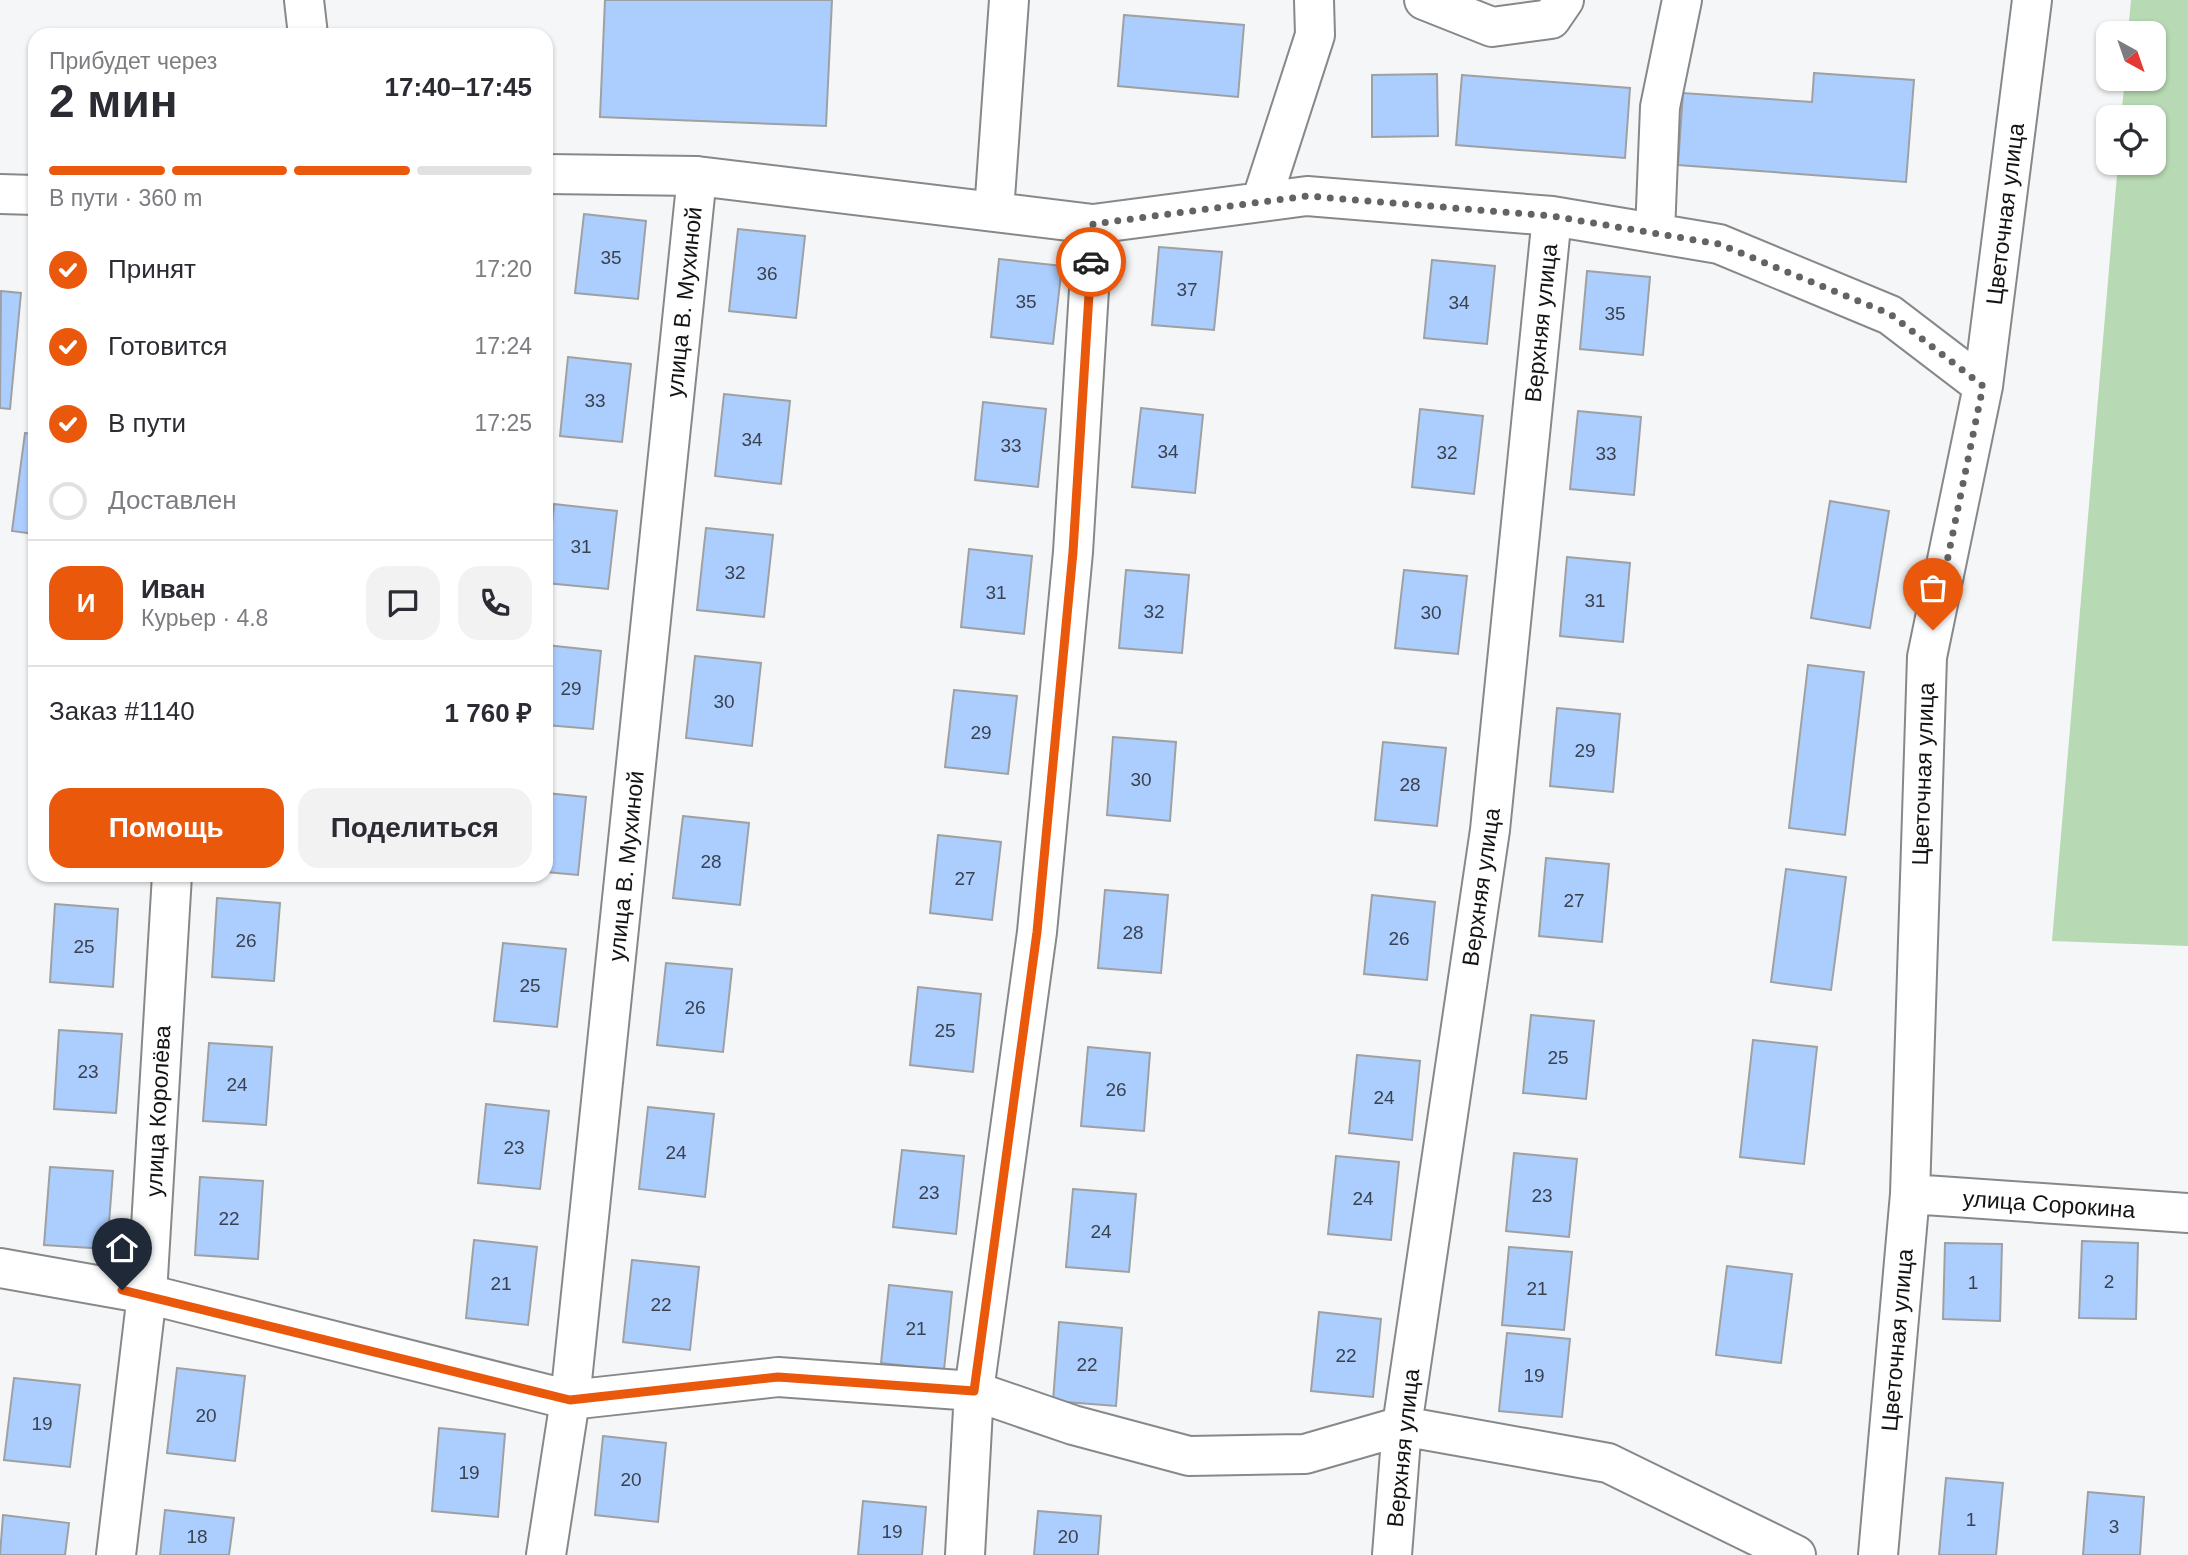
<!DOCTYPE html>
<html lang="ru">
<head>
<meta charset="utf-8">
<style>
  :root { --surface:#fff; --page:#f2f2f3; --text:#2b2b33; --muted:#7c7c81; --line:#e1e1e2; --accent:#ea580c }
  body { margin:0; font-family:Arial,sans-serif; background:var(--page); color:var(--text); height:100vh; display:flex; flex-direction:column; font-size:26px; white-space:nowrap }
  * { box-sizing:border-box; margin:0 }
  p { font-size:23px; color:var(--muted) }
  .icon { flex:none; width:38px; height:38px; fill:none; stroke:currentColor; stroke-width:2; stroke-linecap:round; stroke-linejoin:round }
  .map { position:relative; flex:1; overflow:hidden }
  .details { position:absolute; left:28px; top:28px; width:525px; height:854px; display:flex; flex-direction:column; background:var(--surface); border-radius:21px; box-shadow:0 2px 5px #0004 }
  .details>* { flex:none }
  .needle { width:46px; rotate:140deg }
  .tools { position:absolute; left:2096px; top:21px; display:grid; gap:14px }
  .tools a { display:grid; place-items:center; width:70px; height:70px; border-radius:14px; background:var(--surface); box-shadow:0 2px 5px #0004; font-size:35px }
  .pin { position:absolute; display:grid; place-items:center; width:60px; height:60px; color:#fff; margin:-72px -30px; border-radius:50% 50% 50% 0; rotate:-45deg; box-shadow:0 0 7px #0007 }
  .pin .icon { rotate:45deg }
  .courier { position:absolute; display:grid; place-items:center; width:70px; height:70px; margin:-35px; border:5px solid #ea580c; border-radius:50%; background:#fff; color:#222; box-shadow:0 2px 9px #0007 }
  .head em { font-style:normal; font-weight:600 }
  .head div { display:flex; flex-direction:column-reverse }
  .head { display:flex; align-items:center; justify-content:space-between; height:119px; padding:0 21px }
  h1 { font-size:46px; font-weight:600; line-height:52px }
  .bar { display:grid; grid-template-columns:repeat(4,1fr); gap:10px 7px; align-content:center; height:84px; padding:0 21px }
  .bar i { height:9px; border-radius:5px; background:var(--line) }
  .bar .on { background:var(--accent) }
  .bar p { grid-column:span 4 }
  .line { display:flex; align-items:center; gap:18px; padding:0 21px; border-top:2px solid var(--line) }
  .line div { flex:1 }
  .round { display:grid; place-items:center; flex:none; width:74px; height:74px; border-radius:21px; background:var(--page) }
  ol { padding:0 21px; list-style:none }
  li { display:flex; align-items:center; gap:21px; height:77px }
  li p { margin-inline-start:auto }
  li .icon { padding:7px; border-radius:50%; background:var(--accent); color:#fff; stroke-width:4 }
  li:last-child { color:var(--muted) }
  li i { width:38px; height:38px; border:4px solid var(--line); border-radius:50% }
  .primary-button { display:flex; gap:14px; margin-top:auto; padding:14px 21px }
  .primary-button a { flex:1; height:80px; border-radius:21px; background:var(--accent); color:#fff; font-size:28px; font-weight:600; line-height:80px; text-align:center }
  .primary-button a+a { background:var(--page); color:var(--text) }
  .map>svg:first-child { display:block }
</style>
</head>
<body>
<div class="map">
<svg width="2188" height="1555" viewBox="0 0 2188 1555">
  <rect width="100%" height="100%" fill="#f5f6f8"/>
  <path fill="#b7d9b3" d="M 2131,0 L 2188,0 L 2188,946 L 2052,941 L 2118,163 L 2154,163 L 2154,117 L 2121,117 L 2125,79 L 2154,79 L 2154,33 L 2128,33 Z"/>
  <path fill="#accefe" stroke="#9fa0a2" stroke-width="2" d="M 605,0 L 832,0 L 826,126 L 600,117 Z
    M 1124,15 L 1244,25 L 1238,97 L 1118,86 Z
    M 1814,73 L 1914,80 L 1906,182 L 1678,165 L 1683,93 L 1812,102 Z
    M 1437,74 L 1438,136 L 1372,137 L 1372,75 Z
    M 1462,75 L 1630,88 L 1625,158 L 1456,145 Z
    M 584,214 L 646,221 L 638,299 L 575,293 Z
    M 738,229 L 805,236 L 796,318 L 729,311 Z
    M 1159,247 L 1222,252 L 1214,330 L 1152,325 Z
    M 999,259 L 1062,266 L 1053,344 L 991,337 Z
    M 1432,260 L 1495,266 L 1487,344 L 1424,338 Z
    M 1587,271 L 1650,277 L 1643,355 L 1580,349 Z
    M 1,291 L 21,293 L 10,409 L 0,408 Z
    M 568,357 L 631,364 L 622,442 L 560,436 Z
    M 724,394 L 790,401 L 781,484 L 715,476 Z
    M 983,402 L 1046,409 L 1038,487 L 975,480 Z
    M 1141,408 L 1203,415 L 1195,493 L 1132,487 Z
    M 1420,409 L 1483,416 L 1474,494 L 1412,487 Z
    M 1578,411 L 1641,417 L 1634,495 L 1570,489 Z
    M 25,433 L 35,434 L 35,534 L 12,531 Z
    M 1830,501 L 1889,511 L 1870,628 L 1811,618 Z
    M 554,504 L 617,511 L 608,589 L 546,583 Z
    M 706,528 L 773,535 L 764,617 L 697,610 Z
    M 969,549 L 1032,556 L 1024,634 L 961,627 Z
    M 1567,557 L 1630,563 L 1623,642 L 1560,636 Z
    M 1126,570 L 1189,575 L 1182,653 L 1119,648 Z
    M 1404,570 L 1467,576 L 1458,654 L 1395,648 Z
    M 546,645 L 601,651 L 593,729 L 546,725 Z
    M 695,656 L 761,663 L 752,746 L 686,738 Z
    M 1808,665 L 1864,672 L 1845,835 L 1789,828 Z
    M 954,690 L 1017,696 L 1008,774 L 945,767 Z
    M 1557,708 L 1620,714 L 1613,792 L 1550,786 Z
    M 1113,737 L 1176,742 L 1170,821 L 1107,815 Z
    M 1383,742 L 1446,748 L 1437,826 L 1375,820 Z
    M 546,793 L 586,797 L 578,875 L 546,872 Z
    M 683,816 L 749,823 L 740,905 L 673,898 Z
    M 938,835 L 1001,842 L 992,920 L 930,913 Z
    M 1546,858 L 1609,864 L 1602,942 L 1539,936 Z
    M 1786,869 L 1846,877 L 1831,990 L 1771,982 Z
    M 1105,890 L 1168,895 L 1161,973 L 1098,968 Z
    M 1372,895 L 1435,902 L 1427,980 L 1364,974 Z
    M 217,898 L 280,903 L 274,981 L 212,977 Z
    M 55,904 L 118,909 L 113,987 L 50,982 Z
    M 503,943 L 566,949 L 557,1027 L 494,1021 Z
    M 666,963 L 732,969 L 723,1052 L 657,1045 Z
    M 918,987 L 981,994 L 973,1072 L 910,1065 Z
    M 1531,1015 L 1594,1021 L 1586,1099 L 1523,1093 Z
    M 59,1030 L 122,1034 L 116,1113 L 54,1109 Z
    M 1753,1040 L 1817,1047 L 1804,1164 L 1740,1157 Z
    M 209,1043 L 272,1047 L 266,1125 L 203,1121 Z
    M 1088,1047 L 1150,1053 L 1144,1131 L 1081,1126 Z
    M 1357,1055 L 1420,1061 L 1412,1140 L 1349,1133 Z
    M 486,1104 L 549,1111 L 540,1189 L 478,1183 Z
    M 648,1107 L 714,1114 L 705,1197 L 639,1189 Z
    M 902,1150 L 964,1156 L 956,1234 L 893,1227 Z
    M 1514,1153 L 1577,1159 L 1569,1237 L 1506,1231 Z
    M 1336,1156 L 1399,1162 L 1391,1240 L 1328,1234 Z
    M 50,1167 L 113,1171 L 107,1249 L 44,1245 Z
    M 200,1177 L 263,1181 L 258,1259 L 195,1255 Z
    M 1073,1189 L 1136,1194 L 1129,1272 L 1066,1267 Z
    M 474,1240 L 537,1247 L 528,1325 L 466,1318 Z
    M 2082,1241 L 2138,1243 L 2136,1319 L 2079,1318 Z
    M 1945,1243 L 2002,1244 L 2000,1321 L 1943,1319 Z
    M 1509,1247 L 1572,1252 L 1564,1330 L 1502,1325 Z
    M 632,1260 L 699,1267 L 690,1350 L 623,1342 Z
    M 1727,1266 L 1792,1274 L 1781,1363 L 1716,1355 Z
    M 889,1285 L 952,1292 L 944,1370 L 881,1363 Z
    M 1319,1312 L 1381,1319 L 1373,1397 L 1311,1391 Z
    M 1059,1322 L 1122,1328 L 1116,1406 L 1053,1401 Z
    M 1507,1333 L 1570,1339 L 1562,1417 L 1499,1411 Z
    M 177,1368 L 245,1376 L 235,1461 L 167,1453 Z
    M 14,1378 L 80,1385 L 70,1467 L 4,1460 Z
    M 439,1428 L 505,1434 L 498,1517 L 432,1511 Z
    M 603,1436 L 666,1443 L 658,1522 L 595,1515 Z
    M 1946,1478 L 2003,1483 L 1996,1555 L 1939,1555 Z
    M 2088,1492 L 2144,1497 L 2140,1555 L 2083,1555 Z
    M 863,1501 L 926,1507 L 922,1555 L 858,1555 Z
    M 165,1510 L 234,1518 L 229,1555 L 160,1555 Z
    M 1038,1511 L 1101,1516 L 1098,1555 L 1034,1555 Z
    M 3,1515 L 69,1523 L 65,1555 L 0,1555 Z"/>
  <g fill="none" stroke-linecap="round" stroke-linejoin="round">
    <g stroke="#87888a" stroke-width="42">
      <path id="minor" d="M 304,0 L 308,35
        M 1424,0 L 1492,27 L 1551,19 L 1564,0
        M 546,174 L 697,176 L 1093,224 L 1307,196 L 1552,216 L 1719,244 L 1890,315 L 1983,386
        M 0,194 L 35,195
        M 1261,202 L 1315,35 L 1314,0
        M 994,212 L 1009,0
        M 1655,233 L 1660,107 L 1682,0
        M 1910,1194 L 2188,1213
        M 0,1268 L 147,1294 L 570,1400 L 778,1377 L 974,1391 L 1073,1425 L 1189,1456 L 1305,1454 L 1402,1426 L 1608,1463 L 1796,1555
        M 116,1555 L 147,1294 L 172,875
        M 546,1555 L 570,1400 L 697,176
        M 965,1555 L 974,1391 L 1037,932 L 1073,552 L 1093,224
        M 1392,1555 L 1402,1426 L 1490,830 L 1552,216
        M 1878,1555 L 1910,1194 L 1927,657 L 1983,386 L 2032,0"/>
    </g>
    <use href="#minor" stroke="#fff" stroke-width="38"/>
  </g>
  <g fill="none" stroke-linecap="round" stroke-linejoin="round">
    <path stroke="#636364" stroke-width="7" stroke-dasharray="0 12.6" d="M 1091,262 L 1093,224 L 1307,196 L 1552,216 L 1719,244 L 1890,314 L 1983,386 L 1933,630"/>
    <path stroke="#ea580c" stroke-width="9" d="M 122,1290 L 570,1400 L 778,1377 L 974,1391 L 1037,932 L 1073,552 L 1091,262"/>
  </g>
  <g text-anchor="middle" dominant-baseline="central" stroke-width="6" stroke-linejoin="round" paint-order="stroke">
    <g font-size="19" fill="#3a424f">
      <text x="611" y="257">35</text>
      <text x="767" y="273">36</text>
      <text x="1187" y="289">37</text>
      <text x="1026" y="301">35</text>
      <text x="1459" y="302">34</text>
      <text x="1615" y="313">35</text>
      <text x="595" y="400">33</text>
      <text x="752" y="439">34</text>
      <text x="1011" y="445">33</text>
      <text x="1168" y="451">34</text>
      <text x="1447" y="452">32</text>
      <text x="1606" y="453">33</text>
      <text x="581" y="546">31</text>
      <text x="735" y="572">32</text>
      <text x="996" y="592">31</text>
      <text x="1595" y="600">31</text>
      <text x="1154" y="611">32</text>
      <text x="1431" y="612">30</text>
      <text x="571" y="688">29</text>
      <text x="724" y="701">30</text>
      <text x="981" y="732">29</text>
      <text x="1585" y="750">29</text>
      <text x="1141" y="779">30</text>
      <text x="1410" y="784">28</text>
      <text x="711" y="861">28</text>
      <text x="965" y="878">27</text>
      <text x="1574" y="900">27</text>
      <text x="1133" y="932">28</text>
      <text x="1399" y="938">26</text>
      <text x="246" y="940">26</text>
      <text x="84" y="946">25</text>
      <text x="530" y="985">25</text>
      <text x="695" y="1007">26</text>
      <text x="945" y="1030">25</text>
      <text x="1558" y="1057">25</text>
      <text x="88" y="1071">23</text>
      <text x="237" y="1084">24</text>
      <text x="1116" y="1089">26</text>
      <text x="1384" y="1097">24</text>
      <text x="514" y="1147">23</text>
      <text x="676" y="1152">24</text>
      <text x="929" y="1192">23</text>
      <text x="1542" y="1195">23</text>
      <text x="1363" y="1198">24</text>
      <text x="229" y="1218">22</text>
      <text x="1101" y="1231">24</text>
      <text x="2109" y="1281">2</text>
      <text x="1973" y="1282">1</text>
      <text x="501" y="1283">21</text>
      <text x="1537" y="1288">21</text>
      <text x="661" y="1304">22</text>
      <text x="916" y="1328">21</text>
      <text x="1346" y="1355">22</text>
      <text x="1087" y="1364">22</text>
      <text x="1534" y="1375">19</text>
      <text x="206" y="1415">20</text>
      <text x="42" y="1423">19</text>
      <text x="469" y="1472">19</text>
      <text x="631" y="1479">20</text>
      <text x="1971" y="1519">1</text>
      <text x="2114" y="1526">3</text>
      <text x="892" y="1531">19</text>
      <text x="197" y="1536">18</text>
      <text x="1068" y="1536">20</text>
    </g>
    <g font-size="23" fill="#141415" stroke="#fff">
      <text transform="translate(2005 214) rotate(-83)">Цветочная улица</text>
      <text transform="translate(684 302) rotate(-84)">улица В. Мухиной</text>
      <text transform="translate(1541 323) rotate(-84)">Верхняя улица</text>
      <text transform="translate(1923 774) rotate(-88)">Цветочная улица</text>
      <text transform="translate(626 866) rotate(-84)">улица В. Мухиной</text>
      <text transform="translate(1481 887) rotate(-82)">Верхняя улица</text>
      <text transform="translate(158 1111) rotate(-87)">улица Королёва</text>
      <text transform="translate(2049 1204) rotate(4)">улица Сорокина</text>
      <text transform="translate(1897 1340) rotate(-85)">Цветочная улица</text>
      <text transform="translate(1403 1448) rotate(-84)">Верхняя улица</text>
    </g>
  </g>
</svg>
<div class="tools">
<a><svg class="needle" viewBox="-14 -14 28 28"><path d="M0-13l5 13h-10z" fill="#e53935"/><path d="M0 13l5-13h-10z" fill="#7c7c81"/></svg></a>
<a><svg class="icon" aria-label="locate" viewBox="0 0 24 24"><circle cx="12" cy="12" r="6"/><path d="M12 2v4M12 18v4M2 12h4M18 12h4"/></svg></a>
</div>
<div class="pin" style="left:1933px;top:630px;background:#ea580c"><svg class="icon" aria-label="bag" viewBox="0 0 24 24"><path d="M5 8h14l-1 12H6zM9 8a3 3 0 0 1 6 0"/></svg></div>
<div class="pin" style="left:122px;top:1290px;background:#1f2937"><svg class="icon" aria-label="home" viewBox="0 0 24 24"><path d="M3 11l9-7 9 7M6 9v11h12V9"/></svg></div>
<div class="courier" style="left:1091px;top:262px"><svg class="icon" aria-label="car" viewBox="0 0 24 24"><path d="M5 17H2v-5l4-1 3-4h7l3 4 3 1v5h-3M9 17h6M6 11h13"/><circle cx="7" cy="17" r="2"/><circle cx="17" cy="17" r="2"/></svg></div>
<section class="details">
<div class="head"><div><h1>2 мин</h1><p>Прибудет через</p></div><em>17:40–17:45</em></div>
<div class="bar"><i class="on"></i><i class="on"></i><i class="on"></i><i></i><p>В пути · 360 m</p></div>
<ol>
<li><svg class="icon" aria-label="check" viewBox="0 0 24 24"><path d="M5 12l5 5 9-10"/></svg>Принят<p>17:20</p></li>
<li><svg class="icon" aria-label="check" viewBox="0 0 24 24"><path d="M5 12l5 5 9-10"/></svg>Готовится<p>17:24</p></li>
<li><svg class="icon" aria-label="check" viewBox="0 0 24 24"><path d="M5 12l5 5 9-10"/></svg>В пути<p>17:25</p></li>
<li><i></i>Доставлен</li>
</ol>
<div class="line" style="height:126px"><b class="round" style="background:var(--accent);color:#fff">И</b><div><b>Иван</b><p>Курьер · 4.8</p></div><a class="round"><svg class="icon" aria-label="chat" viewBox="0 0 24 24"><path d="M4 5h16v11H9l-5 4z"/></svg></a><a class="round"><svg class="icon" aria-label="phone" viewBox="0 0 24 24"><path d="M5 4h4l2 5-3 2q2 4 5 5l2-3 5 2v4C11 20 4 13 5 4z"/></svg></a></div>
<div class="line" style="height:91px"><div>Заказ #1140</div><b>1 760 ₽</b></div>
<div class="primary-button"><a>Помощь</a><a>Поделиться</a></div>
</section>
</div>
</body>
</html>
